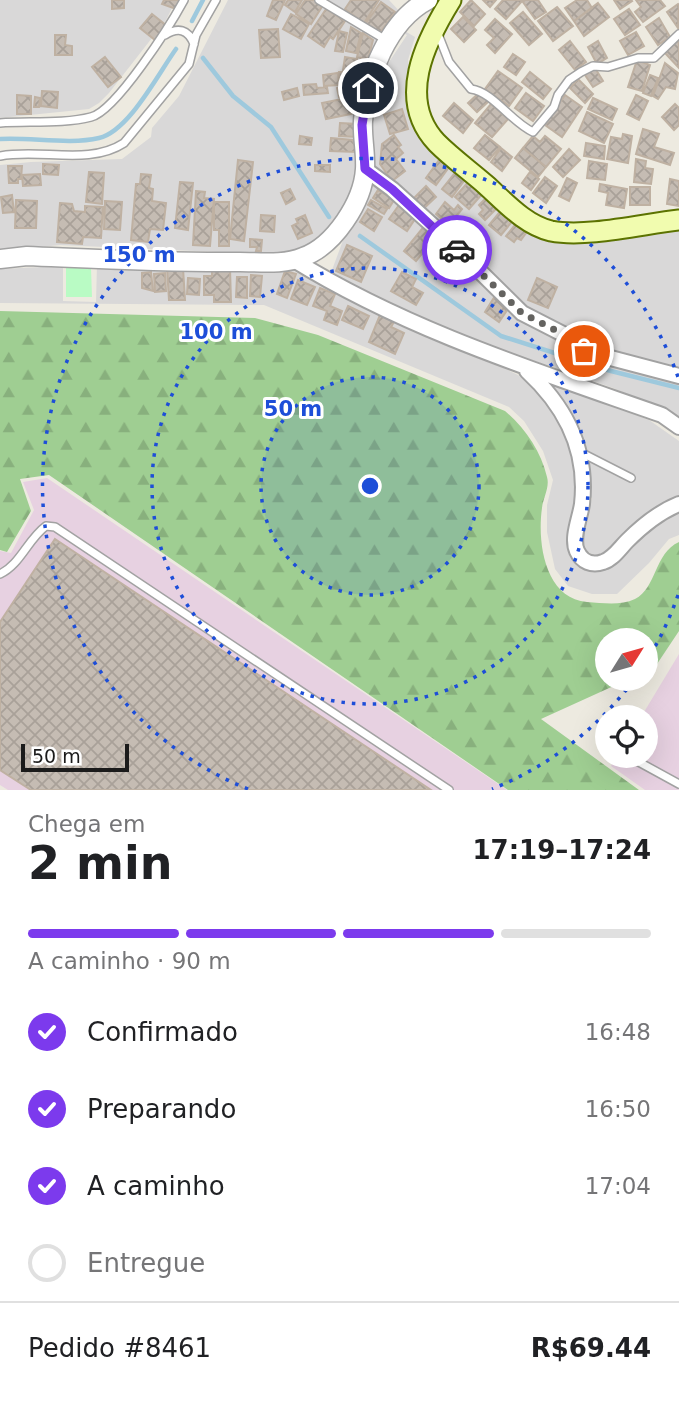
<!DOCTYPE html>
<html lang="pt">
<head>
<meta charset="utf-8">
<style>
  :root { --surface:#fff; --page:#f6f6f6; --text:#202124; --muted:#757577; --line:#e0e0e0; --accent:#7c3aed }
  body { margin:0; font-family:"DejaVu Sans",sans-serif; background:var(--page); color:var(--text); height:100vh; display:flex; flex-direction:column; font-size:26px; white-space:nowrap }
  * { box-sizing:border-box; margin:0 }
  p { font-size:23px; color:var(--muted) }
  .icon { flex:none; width:38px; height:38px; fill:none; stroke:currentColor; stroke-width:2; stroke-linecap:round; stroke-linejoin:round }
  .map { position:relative; height:790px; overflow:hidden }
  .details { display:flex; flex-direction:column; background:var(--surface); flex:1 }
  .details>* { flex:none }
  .needle { width:46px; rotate:53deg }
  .tools { position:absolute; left:595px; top:628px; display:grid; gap:14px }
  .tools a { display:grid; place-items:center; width:63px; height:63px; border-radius:50%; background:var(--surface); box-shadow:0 7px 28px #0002; font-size:35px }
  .scale { position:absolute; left:21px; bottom:18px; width:108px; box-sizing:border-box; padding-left:7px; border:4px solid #1b1b1b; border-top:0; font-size:19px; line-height:24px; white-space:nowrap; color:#1b1b1b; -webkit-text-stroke:5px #fff; paint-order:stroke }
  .pin { position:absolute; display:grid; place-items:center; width:60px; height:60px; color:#fff; margin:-30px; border:4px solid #fff; border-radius:50%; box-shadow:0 2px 7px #0007 }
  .courier { position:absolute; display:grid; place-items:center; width:70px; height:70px; margin:-35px; border:5px solid #7c3aed; border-radius:50%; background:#fff; color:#222; box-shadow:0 2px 9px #0007 }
  .summary em { font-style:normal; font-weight:600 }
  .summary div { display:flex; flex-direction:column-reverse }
  .summary { display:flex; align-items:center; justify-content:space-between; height:119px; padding:0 28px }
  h1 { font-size:46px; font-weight:600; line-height:52px }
  .bar { display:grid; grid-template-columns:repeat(4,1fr); gap:10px 7px; align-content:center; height:84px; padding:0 28px }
  .bar i { height:9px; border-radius:5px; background:var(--line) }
  .bar .current { background:var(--accent) }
  .bar p { grid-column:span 4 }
  .line { display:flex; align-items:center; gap:18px; padding:0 28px; border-top:2px solid var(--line) }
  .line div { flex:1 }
  ol { padding:0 28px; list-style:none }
  li { display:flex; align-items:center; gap:21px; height:77px }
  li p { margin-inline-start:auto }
  li .icon { padding:7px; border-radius:50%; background:var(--accent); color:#fff; stroke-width:4 }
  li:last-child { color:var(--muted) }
  li i { width:38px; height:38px; border:4px solid var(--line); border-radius:50% }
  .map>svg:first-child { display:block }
</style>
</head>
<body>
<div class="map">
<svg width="679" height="790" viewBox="0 0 679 790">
  <defs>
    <pattern id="forest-firs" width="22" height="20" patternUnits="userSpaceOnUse" patternTransform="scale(1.75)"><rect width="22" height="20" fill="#9fce92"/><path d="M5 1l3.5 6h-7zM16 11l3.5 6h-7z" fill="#88b07d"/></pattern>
    <pattern id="building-cross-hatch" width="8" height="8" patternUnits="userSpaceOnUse" patternTransform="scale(1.75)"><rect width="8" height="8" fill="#c5bcb3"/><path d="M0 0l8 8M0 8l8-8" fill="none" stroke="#a9a199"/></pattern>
  </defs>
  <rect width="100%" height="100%" fill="#edeae0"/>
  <path fill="#d9d8d8" d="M 0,0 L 176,0 L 166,20 L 109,93 L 99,103 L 89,109 L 0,118 Z
    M 228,0 L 389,0 L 401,13 L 391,23 L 415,37 L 408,60 L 414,108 L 526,223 L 679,225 L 679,420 L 656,406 L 613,388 L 442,329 L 403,312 L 334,276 L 332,270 L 348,227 L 377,86 L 385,68 L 407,35 L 388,25 L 379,40 L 357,182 L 337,219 L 323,236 L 312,243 L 298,250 L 261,254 L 60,245 L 0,251 L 0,165 L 31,162 L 122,159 L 151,137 L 152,128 L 179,96 Z
    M 97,265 L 287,268 L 448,341 L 518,375 L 544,397 L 559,418 L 575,454 L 578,496 L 569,546 L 573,558 L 581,568 L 595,571 L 608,568 L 619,560 L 622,551 L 634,539 L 679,510 L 679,535 L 669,539 L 649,563 L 617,594 L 592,594 L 568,586 L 555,569 L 547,532 L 547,505 L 553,480 L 543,451 L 524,421 L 509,407 L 264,305 L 0,303 L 0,269 L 63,266 L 63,301 L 96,302 Z
    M 547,380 L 649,420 L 679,441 L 679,499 L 650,513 L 597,558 L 580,546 L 592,498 L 586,495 L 587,477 L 545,383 Z"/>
  <path fill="#e7d1e1" d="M 47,478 L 507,790 L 8,790 L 0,785 L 0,551 L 11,553 L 34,510 L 23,482 Z
    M 679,654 L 679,790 L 645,790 L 611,766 L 617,756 L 646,756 L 646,718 L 641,717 Z"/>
  <path fill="url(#forest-firs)" d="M 0,311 L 255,318 L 318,335 L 505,411 C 525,428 541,451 547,477 C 550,487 543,498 542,508 C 537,543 545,598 587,602 C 603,603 620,606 635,599 C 657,588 654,553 679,542 L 679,631 L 655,667 L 646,671 L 646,640 L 607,640 L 607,679 L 629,679 L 541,719 L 639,790 L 508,790 L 49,475 L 20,479 L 31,511 L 7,552 L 0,550 Z"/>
  <path fill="#b9fbc4" d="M 66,268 L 91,268 L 92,297 L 66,297 Z"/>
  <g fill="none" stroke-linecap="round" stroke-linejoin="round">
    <path stroke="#9ec9dd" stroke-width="4.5" d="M 192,21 L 203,0
      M 203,58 L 233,96 L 271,127 L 329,217
      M 0,139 C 31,137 69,145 99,138 C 129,131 158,74 176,49
      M 360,236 L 501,336 L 611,371 L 679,388"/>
  </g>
  <path fill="url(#building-cross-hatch)" stroke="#bfb1a2" stroke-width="2" d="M 112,0 L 124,0 L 124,8 L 112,9 Z
    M 164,0 L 180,0 L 176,9 L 162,4 Z
    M 273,0 L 285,0 L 276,20 L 267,16 Z
    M 288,0 L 302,0 L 295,12 L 285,5 Z
    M 305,0 L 314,0 L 323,5 L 311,24 L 296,14 Z
    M 351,0 L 379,0 L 364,23 L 345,9 Z
    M 471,0 L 485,14 L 474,26 L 460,12 Z
    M 483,0 L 496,0 L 490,7 Z
    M 503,0 L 523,0 L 506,19 L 495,9 Z
    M 525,0 L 538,0 L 546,12 L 535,19 L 523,2 Z
    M 577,0 L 587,0 L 592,8 L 574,21 L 565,8 Z
    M 614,0 L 631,0 L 632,1 L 620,9 Z
    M 636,0 L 660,0 L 665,6 L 643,22 L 635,12 L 641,7 Z
    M 381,2 L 395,12 L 380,33 L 366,23 Z
    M 598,3 L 609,17 L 584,36 L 574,21 Z
    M 678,4 L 679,5 L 678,28 L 667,12 Z
    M 557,7 L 573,26 L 553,41 L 538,21 Z
    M 326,9 L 345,21 L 333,39 L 330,37 L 324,47 L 308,36 Z
    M 629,9 L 640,25 L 625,35 L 614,19 Z
    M 523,12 L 542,34 L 529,45 L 510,23 Z
    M 152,14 L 167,26 L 155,40 L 140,28 Z
    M 291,14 L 309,24 L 301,39 L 283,29 Z
    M 463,17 L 476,30 L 464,42 L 451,29 Z
    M 659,18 L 670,37 L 658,45 L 646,27 Z
    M 495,19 L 512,34 L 495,53 L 487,45 L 494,38 L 485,30 Z
    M 351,27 L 361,33 L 356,53 L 346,51 Z
    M 278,29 L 280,57 L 261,58 L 259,30 Z
    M 339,31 L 347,33 L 343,52 L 335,51 Z
    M 636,32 L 644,46 L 628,55 L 620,41 Z
    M 363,33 L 373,40 L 368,60 L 357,57 Z
    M 55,35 L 66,35 L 65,45 L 72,46 L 72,55 L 55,55 Z
    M 570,41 L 586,62 L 575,70 L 559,50 Z
    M 598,41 L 607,58 L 597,64 L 588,47 Z
    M 677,41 L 679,43 L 679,68 L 665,53 Z
    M 513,54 L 525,62 L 516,75 L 504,67 Z
    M 105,57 L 121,77 L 108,87 L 92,67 Z
    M 345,57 L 357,59 L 357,71 L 343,70 Z
    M 637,60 L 650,65 L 642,91 L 628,87 Z
    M 665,63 L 678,73 L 675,89 L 666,87 L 658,99 L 653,96 Z
    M 595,68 L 603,81 L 593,87 L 585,75 Z
    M 361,71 L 362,82 L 340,84 L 339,72 Z
    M 498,71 L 522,88 L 509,106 L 485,89 Z
    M 530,72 L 551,89 L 543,99 L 522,82 Z
    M 338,73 L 339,85 L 324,86 L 323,75 Z
    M 650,75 L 658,78 L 651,96 L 643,93 Z
    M 578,79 L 593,94 L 585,103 L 570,88 Z
    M 316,84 L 317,88 L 327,87 L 328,93 L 304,95 L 303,85 Z
    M 357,84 L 359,93 L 339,97 L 337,88 Z
    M 297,88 L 299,96 L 284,100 L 282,92 Z
    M 42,91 L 58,92 L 57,108 L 41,106 Z
    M 480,92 L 489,101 L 477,112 L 468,103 Z
    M 526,93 L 544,106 L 533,121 L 515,108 Z
    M 17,95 L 31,96 L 31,114 L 17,114 Z
    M 565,95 L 582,107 L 562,137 L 545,125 Z
    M 636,95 L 648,101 L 639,120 L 627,114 Z
    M 35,97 L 40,98 L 39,107 L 34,107 Z
    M 352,97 L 356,113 L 326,119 L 322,103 Z
    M 593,98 L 617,109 L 612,120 L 588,109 Z
    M 454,103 L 473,120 L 463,133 L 443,116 Z
    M 491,104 L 508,119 L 492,137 L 475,123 Z
    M 675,104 L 679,108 L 679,125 L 674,130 L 662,117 Z
    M 402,109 L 408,129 L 390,134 L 384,115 Z
    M 587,112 L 613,124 L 604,143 L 579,131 Z
    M 340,123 L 358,124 L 357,137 L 339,136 Z
    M 643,129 L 659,134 L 654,147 L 674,153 L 670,165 L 636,154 Z
    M 623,134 L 632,136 L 628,163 L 607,159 L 611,137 L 622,139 Z
    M 394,135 L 401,145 L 398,147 L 403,153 L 396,159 L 405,171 L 392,181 L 380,164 L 382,144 Z
    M 485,135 L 500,147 L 489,160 L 474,148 Z
    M 300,136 L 312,138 L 311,145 L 299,144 Z
    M 533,136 L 540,142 L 545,136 L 561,149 L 546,167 L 523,148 Z
    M 331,138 L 353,140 L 357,152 L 330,151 Z
    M 586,143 L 605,146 L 604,159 L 584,156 Z
    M 501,148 L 512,157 L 502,171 L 491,162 Z
    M 523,148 L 546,167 L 538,177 L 515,158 Z
    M 569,149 L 580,160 L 563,177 L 553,167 Z
    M 442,156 L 452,163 L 436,185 L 426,178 Z
    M 636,159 L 646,161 L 645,168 L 653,169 L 651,184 L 634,182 Z
    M 238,160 L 253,162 L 244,241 L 230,239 Z
    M 589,161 L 607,164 L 605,180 L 587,178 Z
    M 43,164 L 59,165 L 58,175 L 43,174 Z
    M 315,165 L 330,165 L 330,172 L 315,171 Z
    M 8,166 L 22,166 L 21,179 L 18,179 L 18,183 L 9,183 Z
    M 458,169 L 467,177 L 452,197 L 442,189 Z
    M 89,172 L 104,173 L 102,204 L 86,202 Z
    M 530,172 L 539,179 L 531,190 L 522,183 Z
    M 40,174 L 41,185 L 23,186 L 22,175 Z
    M 141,174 L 151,175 L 149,188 L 153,189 L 152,201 L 166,203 L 163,230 L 150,229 L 148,242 L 131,240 L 136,184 L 140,184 Z
    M 545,177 L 557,186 L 546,203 L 533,193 Z
    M 567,178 L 577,183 L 569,201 L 559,196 Z
    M 670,179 L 679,181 L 679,206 L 667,204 Z
    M 470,180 L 483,193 L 469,209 L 455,197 Z
    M 180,182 L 193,183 L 188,230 L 175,228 Z
    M 600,184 L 627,189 L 624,208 L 606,205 L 608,193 L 599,191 Z
    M 426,186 L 436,197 L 422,210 L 412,200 Z
    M 630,187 L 650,187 L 650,205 L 630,205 Z
    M 290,189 L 295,199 L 286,204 L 281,193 Z
    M 378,190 L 394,200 L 389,208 L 373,198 Z
    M 196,191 L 205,192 L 204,198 L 214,199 L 210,246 L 193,245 Z
    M 12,195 L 14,212 L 3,213 L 1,197 Z
    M 488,196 L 499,206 L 485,220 L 479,214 L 483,210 L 479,205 Z
    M 16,200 L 37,201 L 36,228 L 15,228 Z
    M 371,200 L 387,209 L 384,214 L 368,205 Z
    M 105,201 L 122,202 L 120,230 L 104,229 Z
    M 214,202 L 229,202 L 229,246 L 219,246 L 219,230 L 214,230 Z
    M 445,202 L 454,210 L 458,205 L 462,209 L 449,225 L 436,214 Z
    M 60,203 L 72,204 L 74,211 L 85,212 L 85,206 L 103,207 L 101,238 L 83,237 L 82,244 L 57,242 Z
    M 399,205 L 417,216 L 407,231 L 389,219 Z
    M 503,208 L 515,218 L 501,235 L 489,225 Z
    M 368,209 L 382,217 L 374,231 L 360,222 Z
    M 261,215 L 275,216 L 274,232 L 260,231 Z
    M 305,215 L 312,233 L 298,239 L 292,226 L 298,223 L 296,219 Z
    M 519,220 L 529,229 L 521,240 L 517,238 L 514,242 L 506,236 Z
    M 426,224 L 438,234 L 416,261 L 404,251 Z
    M 469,231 L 472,235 L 475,232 L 489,249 L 473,263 L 461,249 L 471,241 L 465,234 Z
    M 250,239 L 262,240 L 261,251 L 256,251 L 257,247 L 250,247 Z
    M 347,245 L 372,256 L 361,282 L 336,271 Z
    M 446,249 L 465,262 L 453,279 L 435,266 Z
    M 167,268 L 183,268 L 185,300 L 169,300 Z
    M 212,268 L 230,268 L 231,302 L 214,302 L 214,295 L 204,295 L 204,276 L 212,276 Z
    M 285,271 L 296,274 L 287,298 L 277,294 Z
    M 151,272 L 153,291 L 142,288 L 142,273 Z
    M 402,272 L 416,279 L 412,287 L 423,293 L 416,305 L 391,291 Z
    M 165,273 L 166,291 L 155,292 L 154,274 Z
    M 251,275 L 262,276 L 260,297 L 250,296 Z
    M 237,277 L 247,277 L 247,298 L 236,297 Z
    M 188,278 L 200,279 L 199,295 L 187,294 Z
    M 537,278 L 557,287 L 548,308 L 528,300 Z
    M 298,280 L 315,287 L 307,305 L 291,299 Z
    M 320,288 L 335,294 L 330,306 L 342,311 L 337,325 L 324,320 L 327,311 L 313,306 Z
    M 495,296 L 510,306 L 499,322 L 485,312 Z
    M 348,306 L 369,316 L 363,329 L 342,320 Z
    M 380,315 L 394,322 L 391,327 L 404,333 L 395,354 L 369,342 Z
    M 55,539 L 431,790 L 31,790 L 0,770 L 0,622 Z"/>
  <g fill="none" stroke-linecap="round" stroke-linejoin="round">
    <g stroke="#a2a2a2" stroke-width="10">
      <path id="service" d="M 319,0 L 386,40
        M 438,34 L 449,62 L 471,89 C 493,92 511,122 533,132 L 554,107 L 558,95 L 569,80 L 581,72 L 593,66 L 608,67 L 638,58 L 654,58 L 679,34
        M 165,35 C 178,27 188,29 194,44
        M 0,123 C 28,121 64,124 91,117 C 116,111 171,24 184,0
        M 0,156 C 40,148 89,166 124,143 L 189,64 L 196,35 L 216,0
        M 580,452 L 631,478
        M 0,574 C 20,565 28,539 46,526 L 55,527 L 449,790
        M 637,761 L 679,784"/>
    </g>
    <g stroke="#a2a2a2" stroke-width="18">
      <path id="minor" d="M 365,169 L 392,189 L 442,234 L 522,313 L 563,334 L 584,351 L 679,376
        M 294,260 C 407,330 537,371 662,415 L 679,427
        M 527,371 C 565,406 588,450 582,504 C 580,518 571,538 577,551 C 582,562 592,566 603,562 C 613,559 620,548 627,541 C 642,526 659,512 679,504"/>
    </g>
    <g stroke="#a2a2a2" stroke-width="21">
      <path id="tertiary" d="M 0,259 L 27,256 C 98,259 169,263 240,262 C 260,262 284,265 303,257 C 334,246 363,202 365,169 C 366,153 362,137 363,121 C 366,78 388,21 428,0"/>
    </g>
    <g stroke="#5c7301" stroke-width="23">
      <path id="secondary" d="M 451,0 C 425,42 396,100 437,143 C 452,158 470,171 486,185 C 505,202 525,225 551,231 C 586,238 643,224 679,220"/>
    </g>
    <use href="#service" stroke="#fff" stroke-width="7"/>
    <use href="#minor" stroke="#fff" stroke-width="14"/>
    <use href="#tertiary" stroke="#fff" stroke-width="18"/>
    <use href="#secondary" stroke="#f1fcaf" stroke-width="19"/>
  </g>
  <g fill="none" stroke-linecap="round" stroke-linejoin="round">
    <path stroke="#646360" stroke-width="7" stroke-dasharray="0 12.6" d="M 457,250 L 522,313 L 563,334 L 584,351"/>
    <path stroke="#7c3aed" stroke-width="9" d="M 368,88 L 362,125 L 365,169 L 392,189 L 457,250"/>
  </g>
  <circle cx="370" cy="486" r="109" fill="#1d4ed8" fill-opacity=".12"/>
  <g fill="none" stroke="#1d4ed8" stroke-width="3.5" stroke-dasharray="3.5 7">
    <circle cx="370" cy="486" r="109"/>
    <circle cx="370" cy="486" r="218"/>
    <path d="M678 595A327 327 0 0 1 646 662M633 681A327 327 0 0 1 492 789M248 789A327 327 0 1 1 678 377"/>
  </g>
  <circle cx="370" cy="486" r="10" fill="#1d4ed8" stroke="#fff" stroke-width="3.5"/>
  <g font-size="21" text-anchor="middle" font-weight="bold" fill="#1d4ed8" stroke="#fff" stroke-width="6" stroke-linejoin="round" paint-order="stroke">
    <text x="139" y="262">150 m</text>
    <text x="216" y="339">100 m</text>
    <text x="293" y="416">50 m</text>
  </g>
</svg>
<div class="tools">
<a><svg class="needle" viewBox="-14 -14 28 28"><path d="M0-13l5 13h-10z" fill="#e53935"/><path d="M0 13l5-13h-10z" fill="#757577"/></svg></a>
<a><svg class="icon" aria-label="locate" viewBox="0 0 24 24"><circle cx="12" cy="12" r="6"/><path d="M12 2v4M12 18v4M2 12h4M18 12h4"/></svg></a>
</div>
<div class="scale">50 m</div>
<div class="pin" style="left:584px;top:351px;background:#ea580c"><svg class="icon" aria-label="bag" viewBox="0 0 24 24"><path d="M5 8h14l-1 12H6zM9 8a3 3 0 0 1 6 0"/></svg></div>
<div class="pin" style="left:368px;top:88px;background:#1f2937"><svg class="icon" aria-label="home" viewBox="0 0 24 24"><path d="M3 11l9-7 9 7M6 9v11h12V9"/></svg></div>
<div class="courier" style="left:457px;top:250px"><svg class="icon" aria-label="car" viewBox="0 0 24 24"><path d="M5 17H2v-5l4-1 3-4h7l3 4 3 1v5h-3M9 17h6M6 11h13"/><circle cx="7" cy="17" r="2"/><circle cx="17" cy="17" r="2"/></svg></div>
</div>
<section class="details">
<div class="summary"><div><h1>2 min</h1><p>Chega em</p></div><em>17:19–17:24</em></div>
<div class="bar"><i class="current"></i><i class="current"></i><i class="current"></i><i></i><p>A caminho · 90 m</p></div>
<ol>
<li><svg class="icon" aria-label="check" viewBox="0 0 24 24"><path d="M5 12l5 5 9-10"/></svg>Confirmado<p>16:48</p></li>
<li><svg class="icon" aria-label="check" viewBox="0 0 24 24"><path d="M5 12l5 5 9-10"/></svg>Preparando<p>16:50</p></li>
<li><svg class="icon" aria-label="check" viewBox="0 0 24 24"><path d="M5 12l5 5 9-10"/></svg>A caminho<p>17:04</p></li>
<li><i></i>Entregue</li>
</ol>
<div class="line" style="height:91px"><div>Pedido #8461</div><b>R$69.44</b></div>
</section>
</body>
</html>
